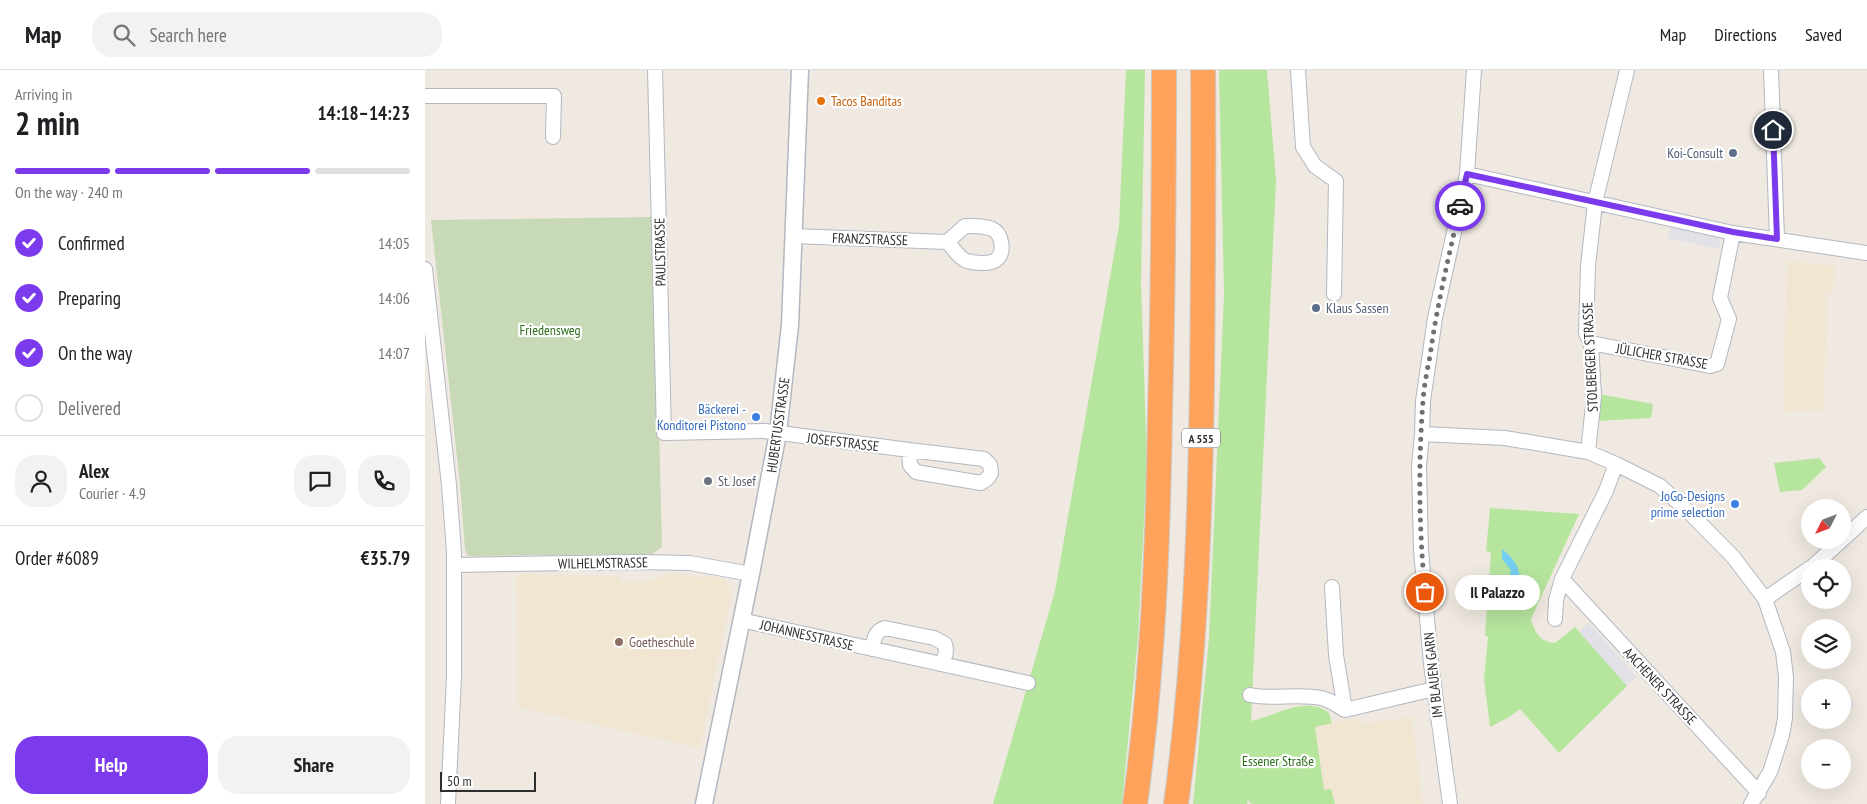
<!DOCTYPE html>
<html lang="en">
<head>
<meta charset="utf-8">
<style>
  :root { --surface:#fff; --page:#f2f2f2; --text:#202124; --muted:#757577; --line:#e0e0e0; --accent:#7c3aed }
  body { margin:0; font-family:"PT Sans Narrow",sans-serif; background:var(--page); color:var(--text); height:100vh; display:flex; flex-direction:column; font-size:19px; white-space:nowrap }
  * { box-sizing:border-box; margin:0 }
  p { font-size:16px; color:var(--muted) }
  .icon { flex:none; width:28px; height:28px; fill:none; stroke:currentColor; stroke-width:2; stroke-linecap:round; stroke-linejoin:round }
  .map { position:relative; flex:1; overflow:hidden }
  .drawer { display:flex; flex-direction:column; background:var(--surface); width:425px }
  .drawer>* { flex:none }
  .needle { width:32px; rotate:228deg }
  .tools { position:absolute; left:1376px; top:429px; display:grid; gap:10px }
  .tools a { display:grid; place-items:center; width:50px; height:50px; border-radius:50%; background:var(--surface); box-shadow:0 5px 20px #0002; font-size:25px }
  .scale { position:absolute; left:15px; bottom:12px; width:96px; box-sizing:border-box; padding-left:5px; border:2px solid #2e2e2e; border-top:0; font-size:14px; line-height:18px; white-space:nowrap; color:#2e2e2e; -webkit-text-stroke:4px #fff; paint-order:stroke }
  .pin { position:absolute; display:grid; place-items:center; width:42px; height:42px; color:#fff; margin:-21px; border:2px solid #fff; border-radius:50%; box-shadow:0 1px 5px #0007 }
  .courier { position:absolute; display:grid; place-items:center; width:50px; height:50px; margin:-25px; border:4px solid #7c3aed; border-radius:50%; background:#fff; color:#222; box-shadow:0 1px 6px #0007 }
  .bubble { position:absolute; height:35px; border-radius:18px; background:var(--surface); box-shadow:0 5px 20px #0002; font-size:16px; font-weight:600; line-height:35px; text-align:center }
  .overview em { font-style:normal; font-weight:600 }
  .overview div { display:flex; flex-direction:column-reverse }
  .overview { display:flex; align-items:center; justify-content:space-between; height:85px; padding:0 15px }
  h1 { font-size:32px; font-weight:600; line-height:38px }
  .bar { display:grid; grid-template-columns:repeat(4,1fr); gap:8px 5px; align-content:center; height:60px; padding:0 15px }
  .bar i { height:6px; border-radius:4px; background:var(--line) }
  .bar .current { background:var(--accent) }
  .bar p { grid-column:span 4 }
  .line { display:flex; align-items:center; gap:12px; padding:0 15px; border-top:1px solid var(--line) }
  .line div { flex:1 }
  .round { display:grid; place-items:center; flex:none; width:52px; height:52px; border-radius:20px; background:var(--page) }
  ol { padding:0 15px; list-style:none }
  li { display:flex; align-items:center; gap:15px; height:55px }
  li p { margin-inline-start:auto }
  li .icon { padding:5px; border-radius:50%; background:var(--accent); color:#fff; stroke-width:4 }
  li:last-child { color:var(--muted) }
  li i { width:28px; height:28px; border:2px solid var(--line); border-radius:50% }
  .cta { display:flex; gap:10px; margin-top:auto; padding:10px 15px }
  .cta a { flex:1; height:58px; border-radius:20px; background:var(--accent); color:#fff; font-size:20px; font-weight:600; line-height:58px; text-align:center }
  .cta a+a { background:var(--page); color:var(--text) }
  header { display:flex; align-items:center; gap:30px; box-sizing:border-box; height:70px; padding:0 25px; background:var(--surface); border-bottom:1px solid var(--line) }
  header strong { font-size:24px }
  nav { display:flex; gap:28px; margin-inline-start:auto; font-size:18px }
  .search { width:350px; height:45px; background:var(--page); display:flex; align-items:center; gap:12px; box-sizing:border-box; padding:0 18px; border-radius:20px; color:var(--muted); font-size:19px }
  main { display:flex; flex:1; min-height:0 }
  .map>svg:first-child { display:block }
</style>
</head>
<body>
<header>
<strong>Map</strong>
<div class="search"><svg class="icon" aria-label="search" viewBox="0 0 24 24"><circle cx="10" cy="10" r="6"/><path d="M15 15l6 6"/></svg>Search here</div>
<nav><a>Map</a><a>Directions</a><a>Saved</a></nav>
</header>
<main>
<section class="drawer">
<div class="overview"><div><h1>2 min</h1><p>Arriving in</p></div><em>14:18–14:23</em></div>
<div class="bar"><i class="current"></i><i class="current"></i><i class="current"></i><i></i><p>On the way · 240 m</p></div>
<ol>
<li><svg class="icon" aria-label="check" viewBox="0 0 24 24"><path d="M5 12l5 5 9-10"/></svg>Confirmed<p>14:05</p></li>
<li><svg class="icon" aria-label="check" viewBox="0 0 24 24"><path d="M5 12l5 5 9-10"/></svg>Preparing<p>14:06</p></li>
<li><svg class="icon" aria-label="check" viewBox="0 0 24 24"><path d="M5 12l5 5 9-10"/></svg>On the way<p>14:07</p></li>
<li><i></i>Delivered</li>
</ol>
<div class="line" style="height:90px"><a class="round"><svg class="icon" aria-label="person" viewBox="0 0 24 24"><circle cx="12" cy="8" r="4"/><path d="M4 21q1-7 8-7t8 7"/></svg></a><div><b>Alex</b><p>Courier · 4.9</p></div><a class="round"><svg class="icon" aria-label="chat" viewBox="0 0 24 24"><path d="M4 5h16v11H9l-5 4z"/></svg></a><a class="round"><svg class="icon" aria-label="phone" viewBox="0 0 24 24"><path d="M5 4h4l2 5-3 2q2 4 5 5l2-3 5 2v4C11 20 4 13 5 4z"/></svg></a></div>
<div class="line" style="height:65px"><div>Order #6089</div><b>€35.79</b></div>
<div class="cta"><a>Help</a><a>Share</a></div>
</section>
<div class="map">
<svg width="1442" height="734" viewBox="0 0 1442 734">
  <rect width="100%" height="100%" fill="#efe9e1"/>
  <path fill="#e3e1e8" d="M 1245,157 L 1296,169 L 1294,179 L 1243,168 Z
    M 1164,553 L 1212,607 L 1202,616 L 1154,562 Z
    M 1424,627 L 1430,634 L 1418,646 L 1418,633 Z"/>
  <path fill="#f0e6d1" d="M 1362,191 L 1409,196 L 1408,223 L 1402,223 L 1399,340 L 1358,342 Z
    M 246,503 L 280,508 L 284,506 L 300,509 L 307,523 L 275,678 L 92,637 L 93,621 L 91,504 L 194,506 L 194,512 L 222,512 Z
    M 987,647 L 998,734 L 910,734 L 906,719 L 899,720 L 890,656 L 935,648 L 938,654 Z"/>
  <path fill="#b6e59e" d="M 701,0 L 720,0 L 716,213 L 722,392 L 713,567 L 697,734 L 568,734 L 630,521 L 694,156 Z
    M 794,0 L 842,0 L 851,110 L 826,651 C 850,646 881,625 904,643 L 907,653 L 890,657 L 899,720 L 906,719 L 910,734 L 827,734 L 823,730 L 822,734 L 768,734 L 784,568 L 799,224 Z
    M 1174,324 L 1228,334 L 1226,348 L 1172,351 Z
    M 1394,388 L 1401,397 L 1377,420 L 1355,422 L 1349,393 Z
    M 1065,438 L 1154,444 L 1106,549 C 1110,563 1115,572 1130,573 L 1150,557 L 1202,616 L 1134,683 L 1095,639 L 1084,647 L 1065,657 L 1059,610 L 1063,567 L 1060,566 L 1066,482 L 1061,481 Z"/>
  <path fill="#c8d9b8" d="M 229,147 L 237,477 L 227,484 L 43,486 L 40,480 L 35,414 L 6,150 Z"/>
  <path fill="#75cff0" d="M 1077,479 C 1092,491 1097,501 1094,521 L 1086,529 L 1083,529 L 1079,523 C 1084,518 1084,507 1086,500 L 1077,489 Z"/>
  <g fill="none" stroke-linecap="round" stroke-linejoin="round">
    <g stroke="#b4b7c1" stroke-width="16">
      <path id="minor" d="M 230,0 L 239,363 L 340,361 L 484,380 L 485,395 L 491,402 L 556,413 L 563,408 L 566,403 L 565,395 L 559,389 L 484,380
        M 873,0 L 878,77 L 890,96 L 911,111 L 909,224
        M 1346,0 L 1352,169
        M 0,26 L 129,26 L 128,67
        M 1042,104 L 1308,163 L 1442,183
        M 368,166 L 522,172 C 529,178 533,188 542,191 C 549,193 566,195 572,189 C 580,182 577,163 567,159 C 558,155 549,156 540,156 L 522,172
        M 0,199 L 24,415 L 29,482 L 29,607 L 23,734
        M 1166,273 L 1285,296 L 1292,294 L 1304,249 L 1295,228 L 1308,163
        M 997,364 L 1080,368 L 1163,382 L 1191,394 L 1235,416 L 1267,445 L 1309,488 L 1340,529 L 1358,582 L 1361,607 L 1360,648 L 1357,665 L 1345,702 L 1326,734
        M 1163,382 L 1169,326 L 1166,273 L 1161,263 L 1163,196 L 1170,133 L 1202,0
        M 1418,469 L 1442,447
        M 29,495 L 211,492 L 265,493 L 326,504
        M 1386,498 L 1417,470
        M 1137,509 L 1334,723
        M 907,517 L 911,585 L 920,640
        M 1340,529 L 1385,498
        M 1130,549 L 1131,530 L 1137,509 L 1181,421 L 1191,394
        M 316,550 L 603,613
        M 447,579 C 449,569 450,561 460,558 L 509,568 L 520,574 C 522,582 521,587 515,594
        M 825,625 C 848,630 872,623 896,628 C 904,629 913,636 920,640 L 1009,619
        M 1025,734 L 1006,594 L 996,480 L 994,396 L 997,364 L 998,331 L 1010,248 L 1042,104 L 1049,0"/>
    </g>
    <g stroke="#b4b7c1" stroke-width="19">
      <path id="tertiary" d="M 279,734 L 326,504 L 353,363 L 365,255 L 375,0"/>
    </g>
    <g stroke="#c9c9c9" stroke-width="26">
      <path id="motorway" d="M 710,734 C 728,605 733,473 735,343 C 738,229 739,114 739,0
        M 751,734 C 770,595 775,453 777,313 C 778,209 779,104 778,0"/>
    </g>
    <use href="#minor" stroke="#fff" stroke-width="14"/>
    <use href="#tertiary" stroke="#fff" stroke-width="16"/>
    <use href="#motorway" stroke="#ffa35c" stroke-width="24"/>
  </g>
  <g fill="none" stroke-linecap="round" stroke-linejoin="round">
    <path stroke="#726f6d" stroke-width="5" stroke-dasharray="0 9" d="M 1000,522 C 994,457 993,396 998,331 C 999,316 1002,301 1005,286 C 1012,235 1024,186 1035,136"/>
    <path stroke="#7c3aed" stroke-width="6" d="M 1035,136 L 1042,104 L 1308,162 L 1352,169 L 1348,60"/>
  </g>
  <circle fill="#e8710a" stroke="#fff" stroke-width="2" cx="396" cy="31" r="5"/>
  <g fill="#5c6f8a" stroke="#fff" stroke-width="2">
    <circle cx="1308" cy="83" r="5"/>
    <circle cx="891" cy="238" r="5"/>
  </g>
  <g fill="#3f7fe0" stroke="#fff" stroke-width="2">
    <circle cx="331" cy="347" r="5"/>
    <circle cx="1310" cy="434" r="5"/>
  </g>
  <circle fill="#6b7280" stroke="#fff" stroke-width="2" cx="283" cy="411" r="5"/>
  <circle fill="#8d6e63" stroke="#fff" stroke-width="2" cx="194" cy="572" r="5"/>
  <g text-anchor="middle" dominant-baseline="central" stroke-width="4.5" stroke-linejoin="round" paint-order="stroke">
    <rect fill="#fff" stroke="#6d6d6d" stroke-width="1" x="757" y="358.5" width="38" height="19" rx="4"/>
    <g font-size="12" font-weight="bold" fill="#2e2e2e">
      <text x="776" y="368">A 555</text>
    </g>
    <g font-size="14" fill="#c56008" stroke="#fff" text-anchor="start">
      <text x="406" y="31">Tacos Banditas</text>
    </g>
    <g font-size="14" fill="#4e5e75" stroke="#fff" text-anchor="end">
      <text x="1298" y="83">Koi-Consult</text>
      <text x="901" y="238" text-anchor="start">Klaus Sassen</text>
    </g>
    <g font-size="14" fill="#2e2e2e" stroke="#fff">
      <text transform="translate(445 169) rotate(2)">FRANZSTRASSE</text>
      <text transform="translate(235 182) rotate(-91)">PAULSTRASSE</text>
      <text transform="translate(1237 286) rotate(10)">JÜLICHER STRASSE</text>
      <text transform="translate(1165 287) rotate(-93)">STOLBERGER STRASSE</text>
      <text transform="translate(353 355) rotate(-82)">HUBERTUSSTRASSE</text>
      <text transform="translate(418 372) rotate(7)">JOSEFSTRASSE</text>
      <text transform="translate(178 493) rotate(-1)">WILHELMSTRASSE</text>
      <text transform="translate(382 565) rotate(13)">JOHANNESSTRASSE</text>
      <text transform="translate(1008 605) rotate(-96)">IM BLAUEN GARN</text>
      <text transform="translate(1235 616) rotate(47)">AACHENER STRASSE</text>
    </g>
    <g font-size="14" fill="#2c6e1b" stroke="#fff">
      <text x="125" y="260">Friedensweg</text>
      <text x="853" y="691">Essener Straße</text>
    </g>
    <g font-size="14" fill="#366cbe" stroke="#fff" text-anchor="end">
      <text x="321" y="339">Bäckerei -<tspan x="321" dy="16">Konditorei Pistono</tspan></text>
      <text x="1300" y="426">JoGo-Designs<tspan x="1300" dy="16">prime selection</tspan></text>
    </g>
    <g font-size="14" fill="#5b616d" stroke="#fff" text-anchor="start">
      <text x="293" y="411">St. Josef</text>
    </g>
    <g font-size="14" fill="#785e54" stroke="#fff" text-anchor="start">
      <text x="204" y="572">Goetheschule</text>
    </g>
  </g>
</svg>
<div class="tools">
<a><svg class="needle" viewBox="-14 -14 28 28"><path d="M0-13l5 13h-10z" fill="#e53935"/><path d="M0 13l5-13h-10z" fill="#757577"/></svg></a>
<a><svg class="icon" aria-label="locate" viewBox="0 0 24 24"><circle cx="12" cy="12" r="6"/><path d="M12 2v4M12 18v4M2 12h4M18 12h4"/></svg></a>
<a><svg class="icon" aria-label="layers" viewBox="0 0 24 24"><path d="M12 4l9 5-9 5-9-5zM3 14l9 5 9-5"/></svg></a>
<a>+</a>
<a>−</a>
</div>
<div class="scale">50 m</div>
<div class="pin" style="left:1000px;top:522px;background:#ea580c"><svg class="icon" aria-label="bag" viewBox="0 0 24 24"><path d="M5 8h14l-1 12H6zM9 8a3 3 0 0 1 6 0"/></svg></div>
<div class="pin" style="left:1348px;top:60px;background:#1f2937"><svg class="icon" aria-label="home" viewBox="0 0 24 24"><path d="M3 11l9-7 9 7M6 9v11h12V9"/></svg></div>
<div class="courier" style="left:1035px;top:136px"><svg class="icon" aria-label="car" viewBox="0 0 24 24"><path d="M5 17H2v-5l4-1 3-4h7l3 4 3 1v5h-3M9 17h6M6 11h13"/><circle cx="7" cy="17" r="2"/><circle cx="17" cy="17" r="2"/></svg></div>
<div class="bubble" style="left:1030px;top:505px;width:85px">Il Palazzo</div>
</div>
</main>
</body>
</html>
